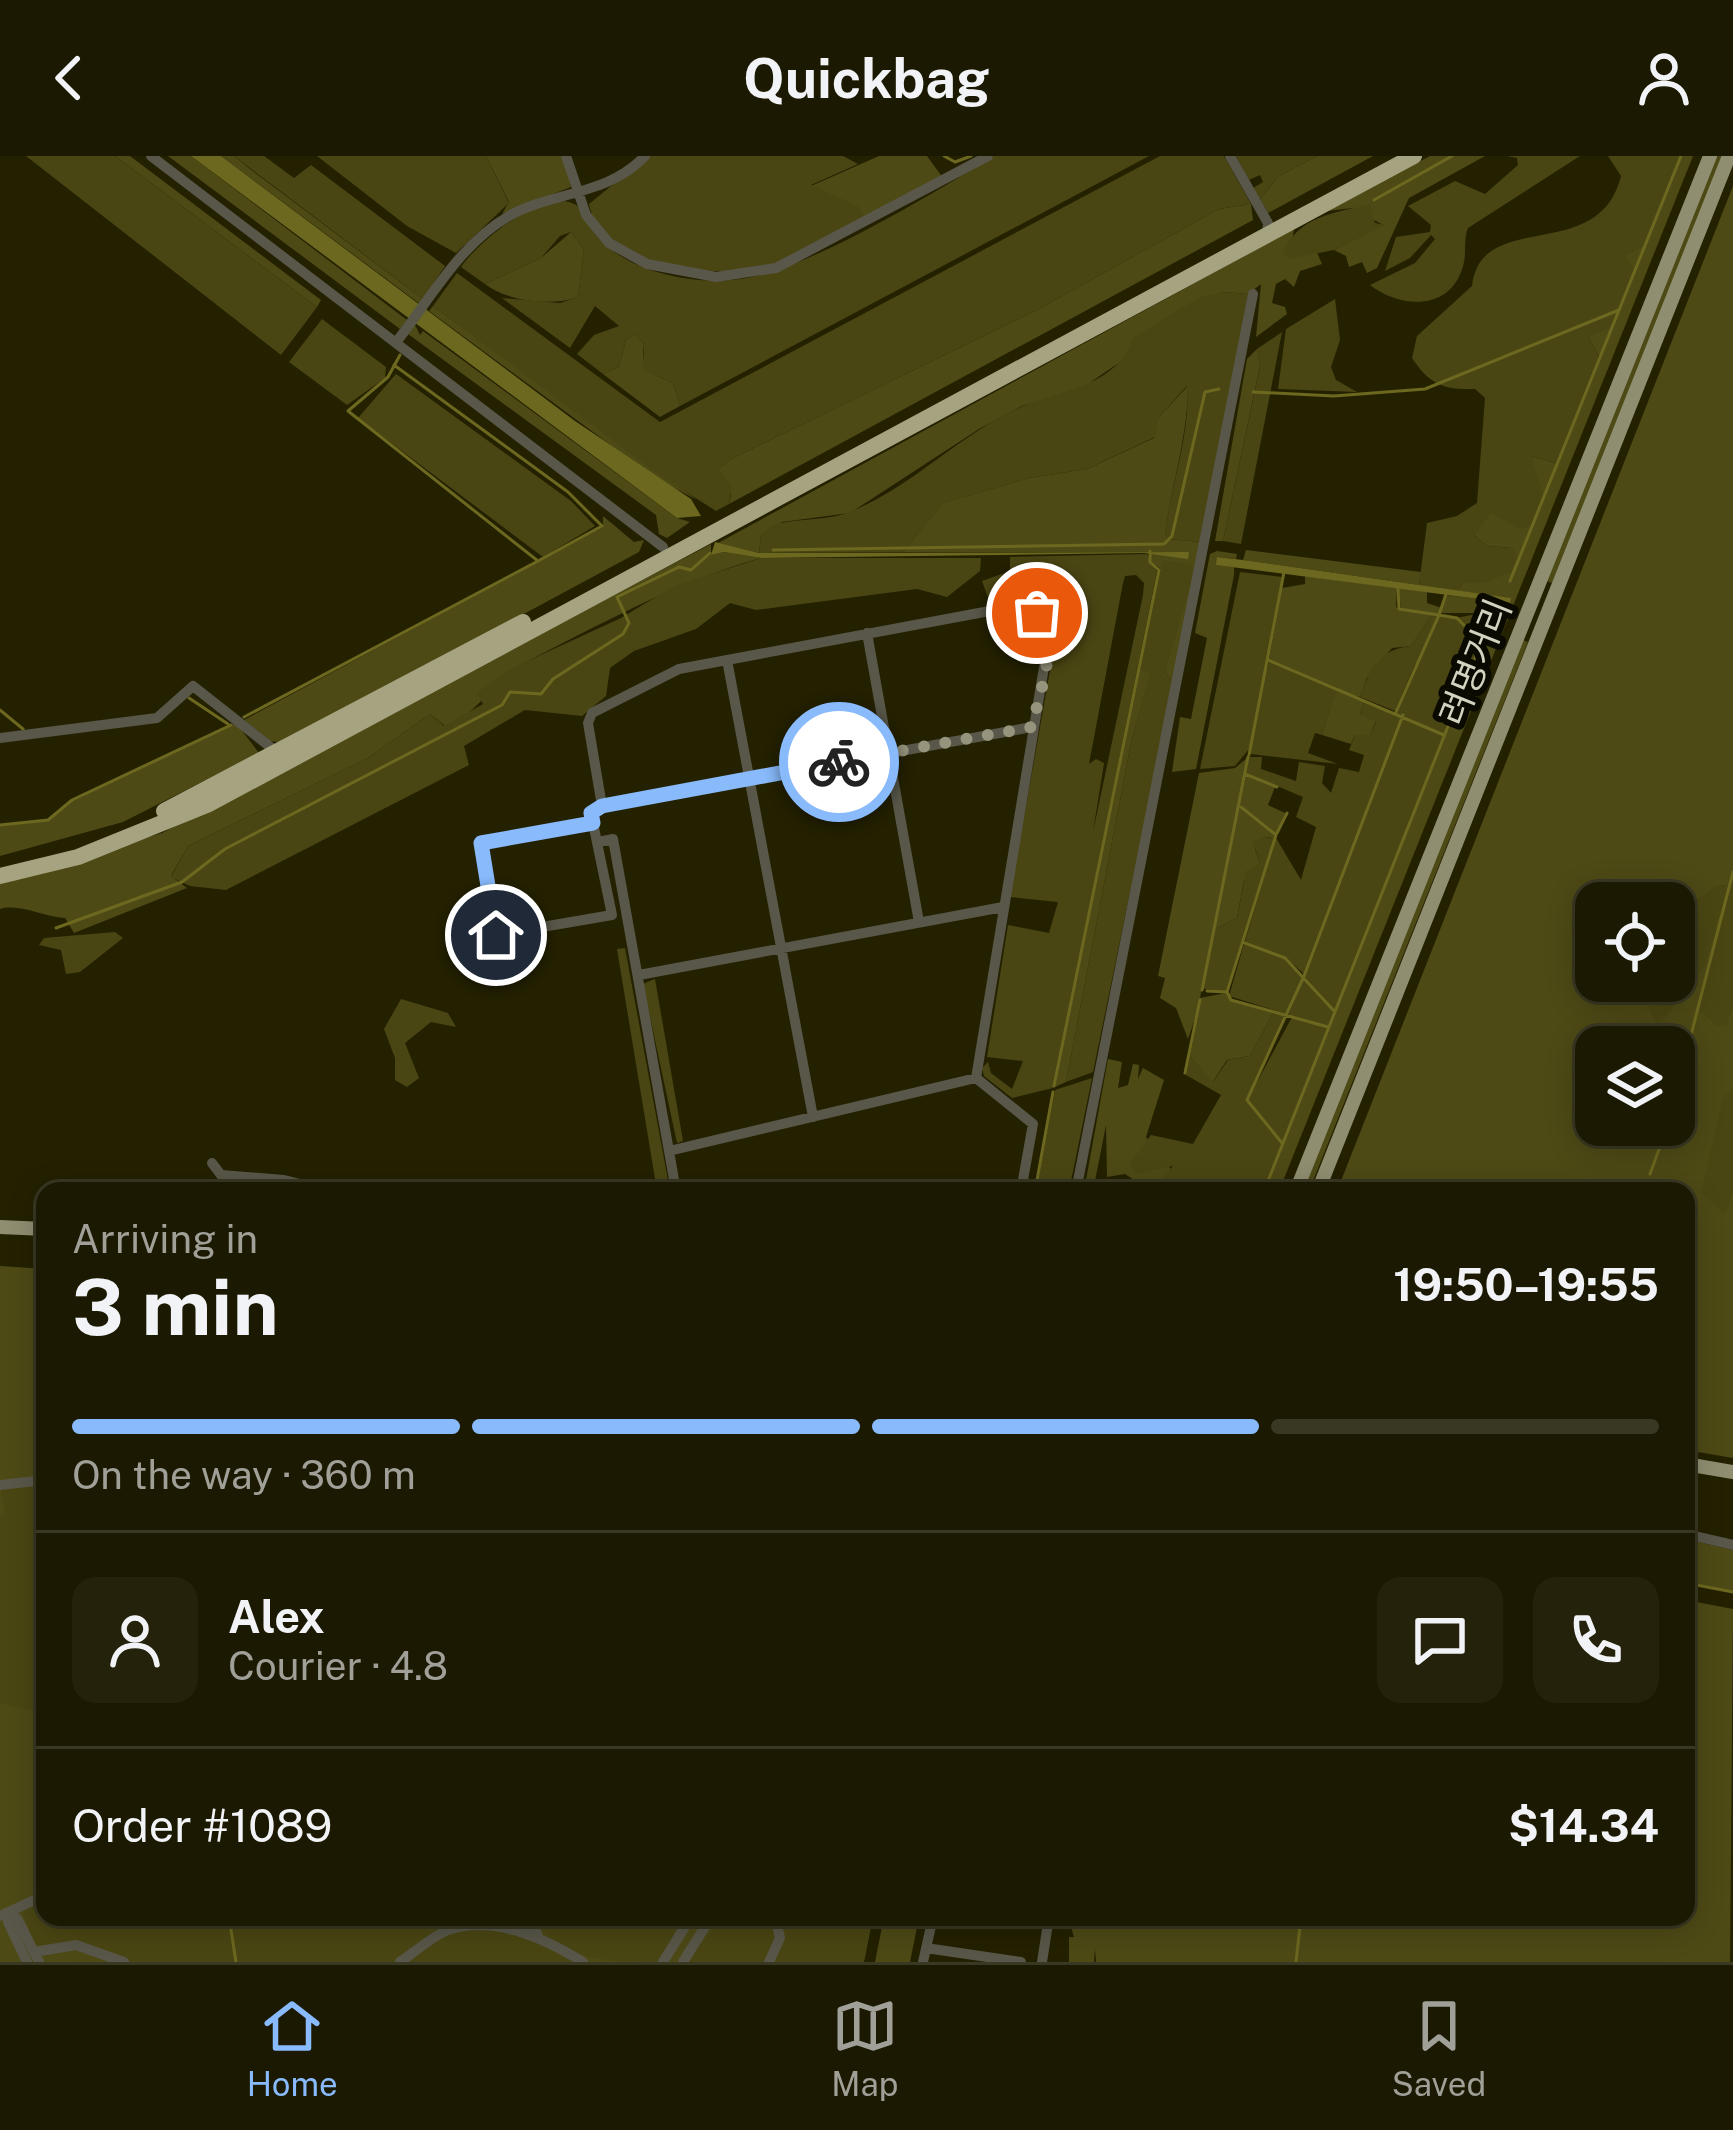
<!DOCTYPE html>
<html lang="en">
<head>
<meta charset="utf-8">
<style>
  :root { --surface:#1b1901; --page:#24220b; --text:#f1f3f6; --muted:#a0a099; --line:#393823; --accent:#88bafc }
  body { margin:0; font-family:"Public Sans","Noto Sans KR",sans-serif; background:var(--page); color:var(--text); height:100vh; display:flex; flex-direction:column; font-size:45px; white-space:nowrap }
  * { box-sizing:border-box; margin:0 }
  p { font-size:39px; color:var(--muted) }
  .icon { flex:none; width:66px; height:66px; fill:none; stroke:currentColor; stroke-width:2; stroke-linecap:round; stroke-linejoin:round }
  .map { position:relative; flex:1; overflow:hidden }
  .drawer { position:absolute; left:36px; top:1026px; width:1659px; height:744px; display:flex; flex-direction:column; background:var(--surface); border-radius:24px; box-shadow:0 6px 30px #0003,0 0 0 3px var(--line) }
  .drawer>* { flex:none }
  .fabs { position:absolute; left:1575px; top:726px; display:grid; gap:24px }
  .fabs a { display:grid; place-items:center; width:120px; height:120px; border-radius:24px; background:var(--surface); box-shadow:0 6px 30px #0003,0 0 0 3px var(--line); font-size:60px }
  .pin { position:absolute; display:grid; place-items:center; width:102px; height:102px; color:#fff; margin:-51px; border:6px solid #fff; border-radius:50%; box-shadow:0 3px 12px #0007 }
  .courier { position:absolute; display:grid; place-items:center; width:120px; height:120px; margin:-60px; border:9px solid #88bafc; border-radius:50%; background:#fff; color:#222; box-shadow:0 3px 15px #0007 }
  .head em { font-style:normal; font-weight:700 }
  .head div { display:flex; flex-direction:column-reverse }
  .head { display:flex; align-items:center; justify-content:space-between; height:204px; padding:0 36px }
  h1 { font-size:78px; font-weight:700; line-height:90px }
  .bar { display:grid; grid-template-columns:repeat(4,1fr); gap:18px 12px; align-content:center; height:144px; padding:0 36px }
  .bar i { height:15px; border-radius:9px; background:var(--line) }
  .bar .active { background:var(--accent) }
  .bar p { grid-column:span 4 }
  .line { display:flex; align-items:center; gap:30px; padding:0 36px; border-top:3px solid var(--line) }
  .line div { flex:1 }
  .round { display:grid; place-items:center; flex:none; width:126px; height:126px; border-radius:24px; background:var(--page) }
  header { display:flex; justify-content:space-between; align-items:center; height:156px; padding:0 36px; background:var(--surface); font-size:54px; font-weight:700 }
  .dock { display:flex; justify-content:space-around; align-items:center; height:168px; border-top:3px solid var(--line); background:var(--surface); font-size:33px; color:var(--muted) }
  .dock a { display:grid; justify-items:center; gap:6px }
  .dock .active { color:var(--accent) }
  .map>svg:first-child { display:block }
</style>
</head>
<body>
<header><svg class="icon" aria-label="back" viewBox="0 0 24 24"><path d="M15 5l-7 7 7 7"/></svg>Quickbag<svg class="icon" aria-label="person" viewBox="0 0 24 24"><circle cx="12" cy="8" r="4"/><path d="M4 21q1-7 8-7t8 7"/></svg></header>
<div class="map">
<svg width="1733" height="1806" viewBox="0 0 1733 1806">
  <rect width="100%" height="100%" fill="#242101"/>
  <path fill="#4e4a16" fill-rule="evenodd" d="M 115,0 L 130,0 L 321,144 L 317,151 Z
    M 168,0 L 191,0 L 407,164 L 400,173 Z
    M 221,0 L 234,0 L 250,13 L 423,143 L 420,148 Z
    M 486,0 L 563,0 L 571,31 L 502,58 L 509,46 Z
    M 879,0 L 927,0 L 943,22 L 864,62 L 858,51 L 811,30 Z
    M 1317,0 L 1373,0 L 1268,57 L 1260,43 L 1279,20 Z
    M 1430,0 L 1485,0 L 1409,42 L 1377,112 L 1367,117 L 1362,106 L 1349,111 L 1346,100 L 1334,94 L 1383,69 L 1353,52 L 1326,55 Z
    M 1680,0 L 1693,0 L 1279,1035 L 1265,1035 L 1482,487 L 1472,475 L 1484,473 L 1482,457 L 1433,457 L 1411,490 L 1392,492 L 1367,522 L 1360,541 L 1349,538 L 1364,545 L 1360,558 L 1376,565 L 1370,579 L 1355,579 L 1351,588 L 1322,579 L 1337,532 L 1269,503 L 1282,432 L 1305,428 L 1305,420 L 1397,432 L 1396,451 L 1401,454 L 1399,432 L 1427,436 L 1427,447 L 1442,452 L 1447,439 L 1510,447 L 1510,442 L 1458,435 L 1462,427 L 1484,427 L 1512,392 L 1487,390 L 1474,379 L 1477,370 L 1532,313 L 1531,300 L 1556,307 L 1599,200 L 1588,181 L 1599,174 L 1625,100 L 1645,88 Z
    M 1716,0 L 1723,0 L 1552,427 L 1547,425 Z
    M 1733,30 L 1733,1302 L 1686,1294 L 1686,1035 L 1337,1035 ZM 1596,747 L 1674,747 L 1674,825 L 1596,825 ZM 1596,891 L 1674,891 L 1674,969 L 1596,969 Z
    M 1251,48 L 1253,64 L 729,348 L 731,339 L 718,313 L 731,303 L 1037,154 L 1219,53 Z
    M 1294,73 L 1289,103 L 1316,94 L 1322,108 L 1300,115 L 1294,131 L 1285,123 L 1276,128 L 1272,147 L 1285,151 L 1287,158 L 1256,181 L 1261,128 L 1248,138 L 1223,136 L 1082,232 L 1022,250 L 979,273 L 850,357 L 782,366 L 761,380 L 759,397 L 718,387 Z
    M 571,76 L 584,93 L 578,141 C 550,151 507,145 485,128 L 541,102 Z
    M 433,150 L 697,344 L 654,321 L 429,155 Z
    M 415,169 L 420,179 L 423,175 L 677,362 L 690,366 L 667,382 L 659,378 L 656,359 L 408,178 Z
    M 635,178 L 644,188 C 640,217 651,217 673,227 L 680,250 L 660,261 L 603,218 L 619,211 L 626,184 Z
    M 1257,193 L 1260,210 L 1223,385 L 1215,385 L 1247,203 Z
    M 1188,230 C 1188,279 1172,328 1165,377 L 1168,383 L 1203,386 L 1173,527 L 1165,516 L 1186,434 L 1151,405 L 1151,398 L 1188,396 L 903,396 L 943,347 L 1029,322 L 1087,313 L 1154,282 L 1158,262 Z
    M 603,360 L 634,386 L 644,384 L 639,396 L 284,587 L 270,585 L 244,564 L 603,371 Z
    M 711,388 L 711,399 L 724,396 L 761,402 C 674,426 594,472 514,512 C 489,525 486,554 445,570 L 430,558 L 368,602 L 188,690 L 171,720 L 187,732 L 74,777 L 65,762 C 43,761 20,747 0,753 L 0,725 L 162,677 Z
    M 1246,394 L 1421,416 L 1419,429 L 1243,404 Z
    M 1217,395 L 1237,398 L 1236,403 L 1218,401 L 1217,409 L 1234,411 L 1234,419 L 1196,613 L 1172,616 L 1180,561 L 1191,563 L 1207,482 L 1195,477 L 1210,398 Z
    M 1523,484 L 1528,486 L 1309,1035 L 1303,1035 Z
    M 1140,513 L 1151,516 L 1131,587 L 1066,926 L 1055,931 Z
    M 236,567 L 259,597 L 123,666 L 0,700 L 0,670 L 48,664 L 73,644 Z
    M 1247,602 L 1234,674 L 1246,619 L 1275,631 L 1268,649 L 1285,657 L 1274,682 L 1263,681 L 1255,693 L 1260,707 L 1244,724 L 1237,762 L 1215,773 L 1227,705 L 1200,842 L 1226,837 L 1231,845 L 1273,857 L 1250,900 L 1227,904 L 1212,927 L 1190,900 L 1201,845 L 1188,883 L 1176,852 L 1160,842 L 1165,822 L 1158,820 L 1199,617 L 1235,612 Z
    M 1108,903 L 1122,906 L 1118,932 L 1128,929 L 1133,908 L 1139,909 L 1138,923 L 1143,912 L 1164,924 L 1146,981 L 1173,1016 L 1150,1035 L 1125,1018 L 1107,1021 L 1106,969 L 1093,1035 L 1084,1035 Z
    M 0,1110 L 45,1113 L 45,1761 L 873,1761 L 864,1806 L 0,1806 Z
    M 1686,1383 L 1733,1394 L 1733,1435 L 1686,1426 Z
    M 1686,1444 L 1733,1453 L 1730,1806 L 1096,1806 L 1095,1792 L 1094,1806 L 1069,1806 L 1069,1781 L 1074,1781 L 1068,1761 L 1686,1761 Z
    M 884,1761 L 919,1761 L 910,1806 L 875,1806 Z"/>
  <path fill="#4a4613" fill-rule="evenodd" d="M 26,0 L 115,0 L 317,151 L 281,199 Z
    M 234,0 L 264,0 L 294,22 L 311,9 L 445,110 L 423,143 Z
    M 317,0 L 486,0 L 509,47 L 456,97 L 407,70 Z
    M 648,0 L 843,0 L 858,8 L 811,29 L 859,51 L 864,62 C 836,77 804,100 774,109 C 723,125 600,112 589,48 Z
    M 994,0 L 1149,0 L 680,250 L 673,227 L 643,214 L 644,188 L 635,178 L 626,184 L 619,211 L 603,218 L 577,198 L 594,179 L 619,170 L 595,150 L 570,192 L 502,142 L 560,147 L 578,141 L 584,93 L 571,76 L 560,80 L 541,102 L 485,128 L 461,111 C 477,87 545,29 576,49 C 587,57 591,76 602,86 C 636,118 695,129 740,123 C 804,116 936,36 994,0 Z
    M 1160,0 L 1224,0 L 1251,48 L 1219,53 L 1037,154 L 731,303 L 718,313 L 732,330 L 729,348 L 716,355 L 655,316 L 433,150 L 457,117 L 660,266 Z
    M 1236,0 L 1317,0 L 1279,20 L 1260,43 L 1253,32 L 1263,26 L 1260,19 L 1249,24 Z
    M 1507,0 L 1580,0 L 1468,72 C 1463,85 1467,97 1463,110 C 1451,155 1401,153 1370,129 L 1415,107 L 1435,83 L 1431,79 L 1410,102 L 1385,115 L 1396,81 L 1430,76 L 1431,69 L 1408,50 L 1455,25 L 1485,38 L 1518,9 L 1517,2 Z
    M 1608,0 L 1680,0 L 1645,89 L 1626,100 L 1635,114 L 1613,171 L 1588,181 L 1599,200 L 1556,307 L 1531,300 L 1543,339 L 1530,371 L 1519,373 L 1491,357 L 1474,379 L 1487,390 L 1512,392 L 1518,402 L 1511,416 L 1484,427 L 1462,427 L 1458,435 L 1419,429 L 1427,367 L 1457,360 L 1477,347 L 1485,242 L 1475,233 C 1444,234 1430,229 1412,202 L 1417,180 L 1472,130 C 1481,51 1599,110 1621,20 Z
    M 1370,48 L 1375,67 L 1385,69 L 1334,94 L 1289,103 L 1283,97 C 1298,60 1335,57 1370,48 Z
    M 1223,136 L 1248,138 L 1203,386 L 1167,383 L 1165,377 C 1171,330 1191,275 1187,230 L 1159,261 L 1155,281 L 1087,313 L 1029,322 L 944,347 L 903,396 L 759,397 L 761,380 L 770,370 C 796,361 827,366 852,355 C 913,330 960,278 1019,252 C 1061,233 1117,231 1133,182 L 1198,142 Z
    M 1335,143 L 1340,184 L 1331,211 L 1336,224 L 1357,236 L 1278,233 L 1286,173 Z
    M 322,163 L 386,211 L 385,222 L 347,249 L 289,206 Z
    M 1282,176 L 1241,388 L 1223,385 L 1260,211 L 1257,193 Z
    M 396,218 L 571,345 L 595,370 L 543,401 L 358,262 Z
    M 1147,398 L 1157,415 L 1053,932 L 1012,942 L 984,920 L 982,912 L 988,906 L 991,917 L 1012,933 L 1023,905 L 987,901 L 1008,769 L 1049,777 L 1058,746 L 1010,741 L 1057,475 L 1046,462 L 991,450 L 982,425 L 1010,415 L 1010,401 ZM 1136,419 L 1144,427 L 1143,439 L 1093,676 L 1104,607 L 1096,603 L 1089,608 L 1123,427 L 1125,420 Z
    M 761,402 L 981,402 L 980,415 L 947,441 L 917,433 L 756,454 L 730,447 L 696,473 L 634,495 L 610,512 L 606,540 L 582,560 L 525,554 L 464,590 L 469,609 L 226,734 L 190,730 L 171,721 L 188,690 L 368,602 L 430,558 L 444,570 L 483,548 L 477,537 L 510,513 L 621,462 L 674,430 Z
    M 1162,404 L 1191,409 L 1194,417 L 1165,516 L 1173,527 L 1093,916 L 1066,926 L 1131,587 L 1150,517 L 1140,513 Z
    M 1240,416 L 1282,421 L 1261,534 L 1269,505 L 1337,534 L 1322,579 L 1315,577 L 1308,597 L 1338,608 L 1250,598 L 1250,592 L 1235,610 L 1200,613 Z
    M 1482,457 L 1493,460 L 1490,470 L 1471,475 L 1480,487 L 1263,1035 L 1204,1035 L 1178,1023 L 1150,1035 L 1173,1010 L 1136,1018 L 1130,1007 L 1151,979 L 1193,988 L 1221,939 L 1186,919 L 1190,900 L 1213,926 L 1228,904 L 1250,900 L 1273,857 L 1285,860 L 1247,945 L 1292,861 L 1288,859 L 1317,790 L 1304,818 L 1287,803 L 1303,820 L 1286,858 L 1229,840 L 1244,788 L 1278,799 L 1245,785 L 1276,682 L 1301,724 L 1316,671 L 1296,661 L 1303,641 L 1246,617 L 1249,601 L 1262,601 L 1261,613 L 1296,625 L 1299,606 L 1325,610 L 1322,627 L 1331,637 L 1339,612 L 1359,616 L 1364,599 L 1349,594 L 1355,579 L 1370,579 L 1376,566 L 1360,558 L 1364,545 L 1397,557 L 1416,506 L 1395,555 L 1360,541 C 1370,513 1379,493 1411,490 L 1432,458 L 1456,462 Z
    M 1263,681 L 1274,682 L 1226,835 L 1203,833 L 1215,773 L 1237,762 L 1246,715 L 1260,707 L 1253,686 Z
    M 1733,721 L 1733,851 L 1726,869 L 1717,870 L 1698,854 Z
    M 1717,729 L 1728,729 L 1705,808 L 1658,871 L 1647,848 L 1645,825 L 1674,825 L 1674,747 L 1686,752 Z
    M 115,776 L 123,782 L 80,816 L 66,818 L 61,794 L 39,789 L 44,782 Z
    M 625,792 L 670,1035 L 657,1035 L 617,793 Z
    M 655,823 L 683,985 L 677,987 L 643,828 Z
    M 401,843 L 448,857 L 456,871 L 431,866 L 405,887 L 419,922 L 407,931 L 395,924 L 395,902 L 384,873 Z
    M 1092,922 L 1069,1035 L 1036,1035 L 1055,934 Z
    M 1733,932 L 1733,1036 L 1725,1057 L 1701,1037 L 1723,942 Z
    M 45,1326 L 45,1557 L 0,1547 L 0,1360 L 5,1357 L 0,1331 Z
    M 45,1743 L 45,1761 L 228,1761 L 234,1806 L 128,1806 L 101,1793 L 36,1792 L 23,1756 Z
    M 231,1761 L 455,1761 L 396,1806 L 237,1806 Z
    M 532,1761 L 683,1761 L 661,1806 C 611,1806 560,1806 532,1761 Z
    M 714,1761 L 772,1761 L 777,1775 L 766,1806 L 687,1806 L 712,1774 Z
    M 779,1761 L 872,1761 L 863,1806 L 773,1806 Z
    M 485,1773 L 529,1779 L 581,1806 L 404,1806 L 449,1777 Z"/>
  <path fill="#6d681f" d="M 191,0 L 221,0 L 575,265 L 691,343 L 701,360 L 677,362 Z
    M 715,386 L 759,397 L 1189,396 L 1188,403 L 1144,397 L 761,402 L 724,396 L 711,399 Z
    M 1217,401 L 1243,404 L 1511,442 L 1510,447 L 1216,409 Z"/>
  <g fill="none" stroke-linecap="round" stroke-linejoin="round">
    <path stroke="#6d681f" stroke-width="3" d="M 944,0 L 955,6 L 971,0
      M 1374,44 L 1452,0
      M 394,209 L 568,336 L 602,370 L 538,405
      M 1253,236 L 1334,240 L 1425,233 L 1619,154
      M 773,394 L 1164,388 L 1172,380 L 1205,236 L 1219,233
      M 1510,425 L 1681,0
      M 1268,504 L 1444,579
      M 189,542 L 228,568
      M 0,554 L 23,573
      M 1396,556 L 1439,459 L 1399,453 L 1398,432
      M 244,561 L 538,405 L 348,255 L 388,221 L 400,199
      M 1249,599 L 1284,416
      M 1245,618 L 1277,631
      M 0,669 L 48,664 L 72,644 L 231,569
      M 1277,677 L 1287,657
      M 56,772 L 182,726 L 225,693 L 502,549 L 510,536 L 541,538 L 553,523 L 623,478 L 629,467 L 617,441 L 679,411 L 691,414 L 710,397
      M 1245,787 L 1285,802 L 1335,856
      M 1202,834 L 1248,601
      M 1207,835 L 1227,836 L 1276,679 L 1241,651
      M 1227,836 L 1231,844 L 1328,871
      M 1185,917 L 1200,844
      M 1054,930 L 1159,414 L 1150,406 L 1150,395
      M 1674,945 L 1733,716
      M 1282,987 L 1247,944 L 1304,820 L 1403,559
      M 1650,1018 L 1668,969
      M 1035,1035 L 1053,936
      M 1264,1035 L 1481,487 L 1457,462 L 1439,459 L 1446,438
      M 1645,1035 L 1647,1028
      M 1686,1280 L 1695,1282
      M 1686,1427 L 1733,1436
      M 229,1761 L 236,1806
      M 1296,1806 L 1301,1761"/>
    <path stroke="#585749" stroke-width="10" d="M 151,0 L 663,391
      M 566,0 L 586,59 L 609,87 L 647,108 L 716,121 L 776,112 L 988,0
      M 1230,0 L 1268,67 L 1267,79
      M 397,185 C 431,142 460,88 509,60 C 554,35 607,40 645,0
      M 867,477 L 919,766
      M 727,504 L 813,961
      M 0,582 L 157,562 L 193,530 L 278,597
      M 602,650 L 588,567 L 592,557 L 679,513 L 1011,451 C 1036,449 1048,464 1048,487 L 976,922
      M 593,667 L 591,657 L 602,650 L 1032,571
      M 593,667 L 612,759 L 496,779 L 481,687 Z
      M 598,686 L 613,683 L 669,995 L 976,922 L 1033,968 L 1021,1035
      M 639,819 L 1003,751
      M 669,995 L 676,1035
      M 212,1007 L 221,1019 L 284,1024 L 328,1035
      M 1076,1035 L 1253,138
      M 0,1329 L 45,1324
      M 1686,1378 L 1733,1389
      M 0,1760 L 45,1739
      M 529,1761 L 538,1780
      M 926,1792 L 1021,1806
      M 34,1796 L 76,1789 L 124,1806
      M 27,1806 L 8,1766 L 11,1761 L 17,1762 L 39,1806
      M 400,1806 C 415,1796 431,1781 448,1774 C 494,1758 546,1783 583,1806
      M 663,1806 L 691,1761
      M 683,1806 L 711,1761
      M 769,1806 L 780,1782 L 775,1761
      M 923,1806 L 933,1761
      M 1042,1806 L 1049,1761"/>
    <path stroke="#908e71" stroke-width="14" d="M 1296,1035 L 1710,0
      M 1318,1035 L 1729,0
      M 0,1071 L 45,1073
      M 1686,1308 L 1733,1316"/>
    <path stroke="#a6a480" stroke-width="16" d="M 164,655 L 523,466
      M 0,720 L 78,701 L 209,648 L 1414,0"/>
  </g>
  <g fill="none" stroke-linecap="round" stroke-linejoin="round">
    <path stroke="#96947d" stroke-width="12" stroke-dasharray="0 21.6" d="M 839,606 L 1032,571 C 1038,540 1062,482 1037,457"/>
    <path stroke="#88bafc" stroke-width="15" d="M 496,779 L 481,687 L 593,667 L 591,657 L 602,650 L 839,606"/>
  </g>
  <g text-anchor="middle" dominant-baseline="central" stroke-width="12" stroke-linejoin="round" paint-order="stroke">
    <g font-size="36" fill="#d3d2c0" stroke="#0b0a01">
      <text transform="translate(1475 506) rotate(-68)">려명거리</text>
    </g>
  </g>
</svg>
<div class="fabs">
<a><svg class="icon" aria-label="locate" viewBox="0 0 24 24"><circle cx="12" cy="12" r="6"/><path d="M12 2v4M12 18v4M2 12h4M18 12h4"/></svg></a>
<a><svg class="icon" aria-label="layers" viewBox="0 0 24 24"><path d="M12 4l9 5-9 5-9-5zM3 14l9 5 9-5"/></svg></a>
</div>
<div class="pin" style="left:1037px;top:457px;background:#ea580c"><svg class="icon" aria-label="bag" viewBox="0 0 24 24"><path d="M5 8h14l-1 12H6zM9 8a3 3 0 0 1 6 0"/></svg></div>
<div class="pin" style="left:496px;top:779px;background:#1f2937"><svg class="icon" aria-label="home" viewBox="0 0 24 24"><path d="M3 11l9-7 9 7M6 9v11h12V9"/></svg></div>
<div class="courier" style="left:839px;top:606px"><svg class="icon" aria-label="bike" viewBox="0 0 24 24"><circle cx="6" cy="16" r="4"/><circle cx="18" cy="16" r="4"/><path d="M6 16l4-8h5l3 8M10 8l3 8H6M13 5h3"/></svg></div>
<section class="drawer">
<div class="head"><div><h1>3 min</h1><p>Arriving in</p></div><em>19:50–19:55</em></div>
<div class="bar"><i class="active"></i><i class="active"></i><i class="active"></i><i></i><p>On the way · 360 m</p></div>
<div class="line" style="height:216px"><a class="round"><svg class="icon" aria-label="person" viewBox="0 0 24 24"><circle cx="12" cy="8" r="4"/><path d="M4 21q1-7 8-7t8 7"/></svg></a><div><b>Alex</b><p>Courier · 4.8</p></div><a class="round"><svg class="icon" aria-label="chat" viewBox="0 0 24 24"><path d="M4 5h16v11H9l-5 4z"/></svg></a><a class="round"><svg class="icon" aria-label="phone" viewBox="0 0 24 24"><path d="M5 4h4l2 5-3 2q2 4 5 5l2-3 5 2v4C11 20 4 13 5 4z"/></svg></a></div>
<div class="line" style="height:156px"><div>Order #1089</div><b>$14.34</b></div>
</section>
</div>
<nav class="dock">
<a class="active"><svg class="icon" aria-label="home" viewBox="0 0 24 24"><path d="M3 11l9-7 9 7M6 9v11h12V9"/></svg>Home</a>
<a><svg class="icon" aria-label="map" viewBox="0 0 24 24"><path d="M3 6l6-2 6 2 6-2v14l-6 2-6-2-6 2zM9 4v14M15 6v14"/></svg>Map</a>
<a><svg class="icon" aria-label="saved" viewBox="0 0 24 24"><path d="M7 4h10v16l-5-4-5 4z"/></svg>Saved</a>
</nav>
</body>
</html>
